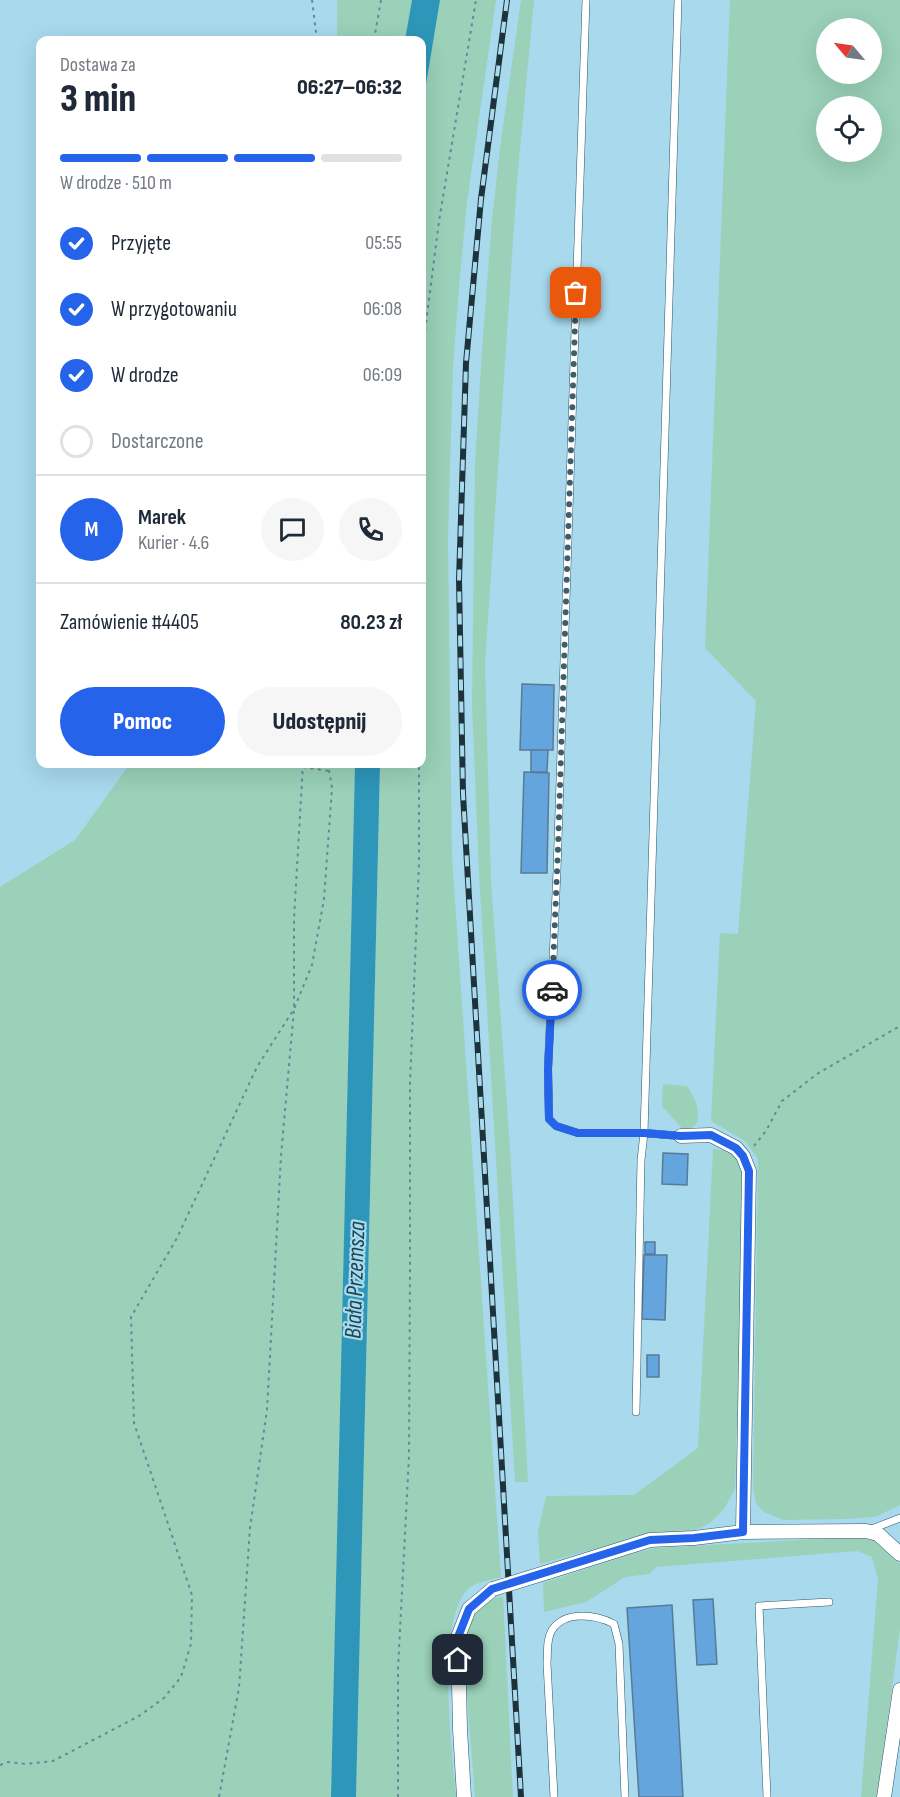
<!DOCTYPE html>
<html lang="pl">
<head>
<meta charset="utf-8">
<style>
  :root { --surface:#fff; --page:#f6f6f7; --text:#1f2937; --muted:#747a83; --line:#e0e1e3; --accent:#2563eb }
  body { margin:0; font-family:"Sofia Sans Condensed",sans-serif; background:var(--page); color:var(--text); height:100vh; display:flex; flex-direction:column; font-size:22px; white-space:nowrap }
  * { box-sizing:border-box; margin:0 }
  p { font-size:20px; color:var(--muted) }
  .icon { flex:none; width:33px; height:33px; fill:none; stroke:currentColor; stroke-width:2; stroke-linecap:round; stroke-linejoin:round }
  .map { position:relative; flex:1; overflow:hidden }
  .drawer { position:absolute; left:36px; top:36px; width:390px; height:732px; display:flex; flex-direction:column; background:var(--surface); border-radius:12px; box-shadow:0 6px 24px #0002 }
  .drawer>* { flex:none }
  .needle { width:39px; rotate:299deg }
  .tools { position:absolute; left:816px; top:18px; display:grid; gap:12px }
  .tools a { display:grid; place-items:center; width:66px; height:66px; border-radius:50%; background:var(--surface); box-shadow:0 6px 24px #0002; font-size:30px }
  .pin { position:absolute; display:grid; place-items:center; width:51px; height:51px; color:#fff; margin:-26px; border-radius:12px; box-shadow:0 3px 9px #0006 }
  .courier { position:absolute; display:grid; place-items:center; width:60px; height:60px; margin:-30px; border:4px solid #2563eb; border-radius:50%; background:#fff; color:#222; box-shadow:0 2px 8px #0007 }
  .head em { font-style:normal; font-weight:800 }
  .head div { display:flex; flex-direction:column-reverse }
  .head { display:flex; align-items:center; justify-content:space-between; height:102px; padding:0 24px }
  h1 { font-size:39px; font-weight:800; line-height:45px }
  .bar { display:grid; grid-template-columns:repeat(4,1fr); gap:9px 6px; align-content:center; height:72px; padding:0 24px }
  .bar i { height:8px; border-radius:4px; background:var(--line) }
  .bar .on { background:var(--accent) }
  .bar p { grid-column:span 4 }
  .line { display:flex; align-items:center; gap:15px; padding:0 24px; border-top:2px solid var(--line) }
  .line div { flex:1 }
  .round { display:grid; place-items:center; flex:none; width:63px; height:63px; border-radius:32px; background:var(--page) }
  ol { padding:0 24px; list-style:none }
  li { display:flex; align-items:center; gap:18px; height:66px }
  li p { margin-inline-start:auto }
  li .icon { padding:6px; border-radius:50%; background:var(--accent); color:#fff; stroke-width:4 }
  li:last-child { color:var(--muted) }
  li i { width:33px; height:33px; border:3px solid var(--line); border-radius:50% }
  .button { display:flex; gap:12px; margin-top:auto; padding:12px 24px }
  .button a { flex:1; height:69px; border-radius:36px; background:var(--accent); color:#fff; font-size:24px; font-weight:800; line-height:69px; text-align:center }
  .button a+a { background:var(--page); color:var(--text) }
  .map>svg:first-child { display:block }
</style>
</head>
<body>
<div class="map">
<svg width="900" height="1797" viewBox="0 0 900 1797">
  <rect width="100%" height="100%" fill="#a8d9ed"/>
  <path fill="#9ad1b8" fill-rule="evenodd" d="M 337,0 L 412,0 L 405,40 L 337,40 Z
    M 440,0 L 496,0 L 467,202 L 460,276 L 453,366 L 448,539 L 452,857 L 501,1577 C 490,1580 475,1582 467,1590 C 436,1623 452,1752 456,1797 L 356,1797 L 380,764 L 422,764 L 422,109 Z
    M 521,0 L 534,0 L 517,181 L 485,664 L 491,881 L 510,1148 L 528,1482 L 515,1482 L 479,873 L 472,703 L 475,463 L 482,350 L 492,219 L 501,141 Z
    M 730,0 L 900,0 L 900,1505 L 875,1517 L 844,1519 L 783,1520 L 764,1512 L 756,1503 L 753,1488 L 758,1159 L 745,1141 L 711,1121 L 720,933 L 738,934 L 756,701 L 705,648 ZM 826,28 L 872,28 L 872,74 L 826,74 ZM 826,106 L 872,106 L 872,152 L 826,152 Z
    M 130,764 L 355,764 L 331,1797 L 0,1797 L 0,887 L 75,840 Z
    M 663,1084 L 687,1086 C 695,1098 700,1108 697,1123 L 689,1130 L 681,1130 L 681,1127 L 662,1106 Z
    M 713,1149 L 727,1151 L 738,1157 L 743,1167 L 744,1191 L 735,1489 L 724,1509 L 710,1523 L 695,1530 L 645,1535 L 540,1564 L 538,1532 L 546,1496 L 634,1495 L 698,1448 Z
    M 851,1537 L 874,1540 L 887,1547 L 900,1564 L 900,1629 L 877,1797 L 861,1797 L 878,1579 L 872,1557 L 857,1551 L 656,1567 L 650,1574 L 625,1577 L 586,1602 L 544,1612 L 543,1583 L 631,1554 L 656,1548 Z
    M 503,1596 L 513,1797 L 475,1797 L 464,1656 C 465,1639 468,1612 484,1602 C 489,1599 497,1598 503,1596 Z"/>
  <path fill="#2e96b9" d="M 412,0 L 440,0 L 422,109 L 422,40 L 405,40 Z
    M 355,764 L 380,764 L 356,1797 L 331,1797 Z"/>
  <path fill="#63a5dc" stroke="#597a96" stroke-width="1.5" d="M 522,684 L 554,685 L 553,750 L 520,750 Z
    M 531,750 L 548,750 L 547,772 L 531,772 Z
    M 524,772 L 549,773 L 547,873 L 521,873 Z
    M 663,1153 L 688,1154 L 687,1185 L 662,1184 Z
    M 645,1242 L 655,1242 L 655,1254 L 645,1254 Z
    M 644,1255 L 667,1255 L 665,1320 L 642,1319 Z
    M 647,1355 L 659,1355 L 659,1377 L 647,1377 Z
    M 713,1599 L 717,1664 L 697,1665 L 693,1600 Z
    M 672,1605 L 683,1797 L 639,1797 L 627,1608 Z"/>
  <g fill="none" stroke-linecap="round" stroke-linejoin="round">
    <g stroke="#285667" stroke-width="8">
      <path id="lane" d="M 586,0 L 557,871 L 548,1069 L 549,1119 L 556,1126 L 578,1133 L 644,1133 L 641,1160 L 636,1412
        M 678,0 L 644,1133 L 681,1136
        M 869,1530 L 900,1518
        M 554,1797 L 547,1663 C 548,1652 546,1640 552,1630 C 565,1610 596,1615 614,1624 L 619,1644 L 625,1797
        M 767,1797 L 759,1606 L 829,1602"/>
    </g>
    <g stroke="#285667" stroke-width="15">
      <path id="street" d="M 681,1136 L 711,1135 L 736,1148 L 743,1156 L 749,1171 L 743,1532
        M 548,1572 L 650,1540 L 694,1538 L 743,1532 L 866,1531 L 878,1534 L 900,1554
        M 464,1797 L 460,1729 L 458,1637 L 469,1609 L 493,1589
        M 884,1797 L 900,1690"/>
    </g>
    <path stroke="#658998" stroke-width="2" stroke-dasharray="3 4.5" stroke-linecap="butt" d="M 312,0 L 317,40
      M 374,40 L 381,0
      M 422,525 L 425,505 L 423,434 L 425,331 L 439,221 L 476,0
      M 303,767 L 329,771
      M 754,1146 L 766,1131 L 782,1101 L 817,1074 L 900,1026
      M 0,1765 L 8,1762 L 26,1764 L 53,1761 L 139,1716 L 164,1698 L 181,1677 L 191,1644 L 192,1595 L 134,1423 L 131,1317 L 177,1238 L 257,1067 L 294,1009 L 312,965 L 324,899 L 332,788 L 328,764
      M 219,1797 L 239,1688 L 250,1528 L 267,1410 L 281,1156 L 294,1009 L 294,919 L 303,764
      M 398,1797 L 398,1669 L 409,1456 L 410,1267 L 410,1084 L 419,863 L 419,764"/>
    <use href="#lane" stroke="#fff" stroke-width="7"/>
    <use href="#street" stroke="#fff" stroke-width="14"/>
    <g stroke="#1d333c" stroke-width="6">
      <path id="rail" d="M 507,0 L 481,199 L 466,363 L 459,580 L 463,794 L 521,1797"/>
    </g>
    <use href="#rail" stroke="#a8d9ed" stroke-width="4" stroke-dasharray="11" stroke-linecap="butt"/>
    <g stroke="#285667" stroke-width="15" stroke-linecap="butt">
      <path id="street-bridge" d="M 493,1589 L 548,1572"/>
    </g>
    <use href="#street-bridge" stroke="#fff" stroke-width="14"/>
  </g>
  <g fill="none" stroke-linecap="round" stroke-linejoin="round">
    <path stroke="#405e69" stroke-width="6" stroke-dasharray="0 10.8" d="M 552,990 L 558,848 L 576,293"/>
    <path stroke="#2563eb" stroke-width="8" d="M 458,1660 L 458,1637 L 469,1609 L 492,1589 L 650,1540 L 694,1538 L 743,1532 L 749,1171 L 743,1156 L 736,1148 L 711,1135 L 681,1136 L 644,1133 L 578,1133 L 556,1126 L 549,1119 L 548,1070 L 552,990"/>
  </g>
  <g text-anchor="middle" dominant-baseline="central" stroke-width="4.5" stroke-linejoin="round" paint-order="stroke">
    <g font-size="24" font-style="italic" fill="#1b4655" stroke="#a8d9ed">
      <text transform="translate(355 1280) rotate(-88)">Biała Przemsza</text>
    </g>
  </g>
</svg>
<div class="tools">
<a><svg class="needle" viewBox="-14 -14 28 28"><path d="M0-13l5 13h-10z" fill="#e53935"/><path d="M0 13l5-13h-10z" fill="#747a83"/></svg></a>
<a><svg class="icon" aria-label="locate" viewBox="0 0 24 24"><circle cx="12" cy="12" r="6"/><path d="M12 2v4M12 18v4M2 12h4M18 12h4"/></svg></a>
</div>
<div class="pin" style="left:576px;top:293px;background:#ea580c"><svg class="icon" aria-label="bag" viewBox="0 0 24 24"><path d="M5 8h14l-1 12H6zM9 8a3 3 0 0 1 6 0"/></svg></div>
<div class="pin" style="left:458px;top:1660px;background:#1f2937"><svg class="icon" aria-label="home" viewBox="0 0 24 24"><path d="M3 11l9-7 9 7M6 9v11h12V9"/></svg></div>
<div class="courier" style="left:552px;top:990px"><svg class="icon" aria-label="car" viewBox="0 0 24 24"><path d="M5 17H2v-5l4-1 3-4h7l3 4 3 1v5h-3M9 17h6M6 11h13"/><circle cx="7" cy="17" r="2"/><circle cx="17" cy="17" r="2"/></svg></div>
<section class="drawer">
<div class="head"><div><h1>3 min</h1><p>Dostawa za</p></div><em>06:27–06:32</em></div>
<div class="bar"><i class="on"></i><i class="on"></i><i class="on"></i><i></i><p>W drodze · 510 m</p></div>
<ol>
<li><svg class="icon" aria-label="check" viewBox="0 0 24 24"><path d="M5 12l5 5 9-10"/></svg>Przyjęte<p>05:55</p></li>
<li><svg class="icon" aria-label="check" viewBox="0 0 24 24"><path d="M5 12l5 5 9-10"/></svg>W przygotowaniu<p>06:08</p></li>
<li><svg class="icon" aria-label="check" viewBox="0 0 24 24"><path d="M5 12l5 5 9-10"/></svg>W drodze<p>06:09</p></li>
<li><i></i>Dostarczone</li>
</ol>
<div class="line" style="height:108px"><b class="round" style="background:var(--accent);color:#fff">M</b><div><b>Marek</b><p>Kurier · 4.6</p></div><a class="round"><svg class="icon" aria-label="chat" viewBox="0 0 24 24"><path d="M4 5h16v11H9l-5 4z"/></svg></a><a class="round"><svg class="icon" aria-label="phone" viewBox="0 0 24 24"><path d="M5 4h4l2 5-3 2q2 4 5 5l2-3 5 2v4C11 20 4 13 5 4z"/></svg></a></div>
<div class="line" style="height:78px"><div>Zamówienie #4405</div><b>80.23 zł</b></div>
<div class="button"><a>Pomoc</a><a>Udostępnij</a></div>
</section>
</div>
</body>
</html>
